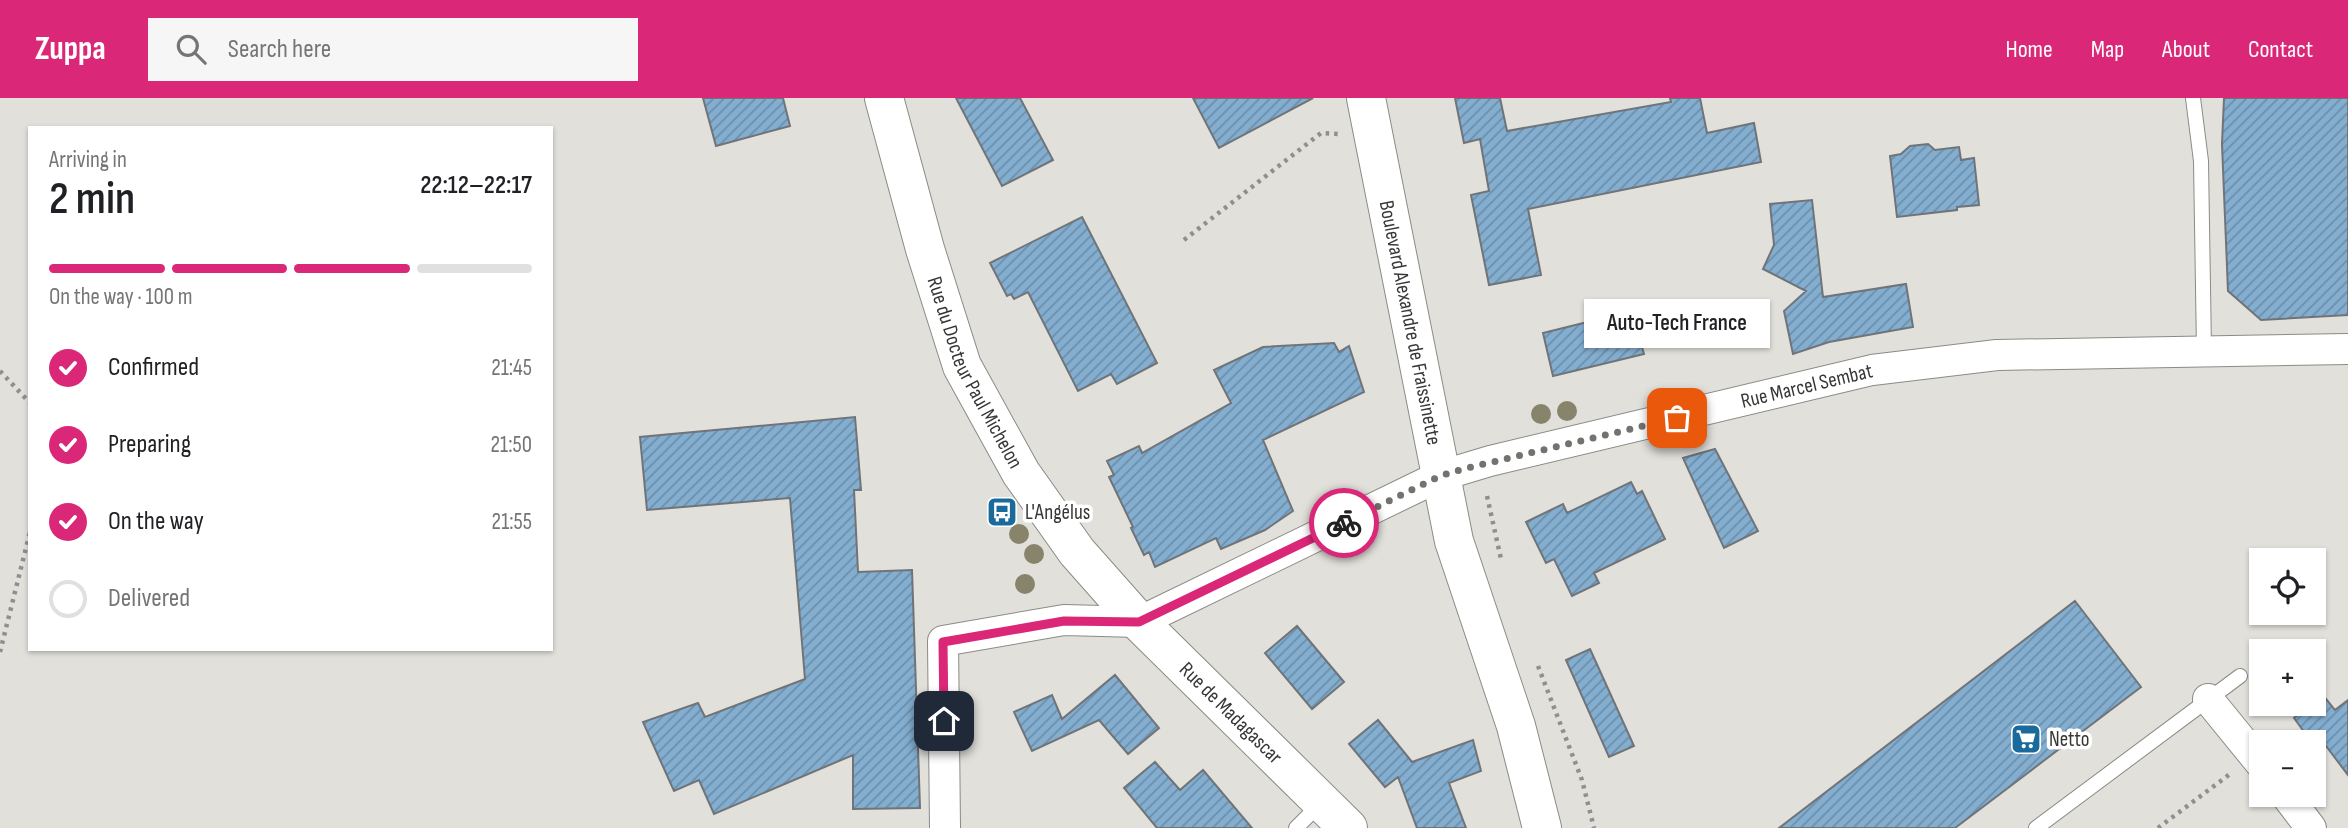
<!DOCTYPE html>
<html lang="en">
<head>
<meta charset="utf-8">
<style>
  :root { --surface:#fff; --page:#f6f6f6; --text:#202124; --muted:#757577; --line:#e0e0e0; --accent:#db2777 }
  body { margin:0; font-family:"Sofia Sans Condensed",sans-serif; background:var(--page); color:var(--text); height:100vh; display:flex; flex-direction:column; font-size:26px; white-space:nowrap }
  * { box-sizing:border-box; margin:0 }
  p { font-size:23px; color:var(--muted) }
  .icon { flex:none; width:38px; height:38px; fill:none; stroke:currentColor; stroke-width:2; stroke-linecap:round; stroke-linejoin:round }
  .map { position:relative; flex:1; overflow:hidden }
  .details { position:absolute; left:28px; top:28px; width:525px; height:525px; display:flex; flex-direction:column; background:var(--surface); border-radius:0px; box-shadow:0 2px 5px #0004 }
  .details>* { flex:none }
  .fabs { position:absolute; left:2249px; top:450px; display:grid; gap:14px }
  .fabs a { display:grid; place-items:center; width:77px; height:77px; border-radius:0px; background:var(--surface); box-shadow:0 2px 5px #0004; font-size:35px }
  .pin { position:absolute; display:grid; place-items:center; width:60px; height:60px; color:#fff; margin:-30px; border-radius:14px; box-shadow:0 4px 10px #0006 }
  .courier { position:absolute; display:grid; place-items:center; width:70px; height:70px; margin:-35px; border:5px solid #db2777; border-radius:50%; background:#fff; color:#222; box-shadow:0 2px 9px #0007 }
  .bubble { position:absolute; height:49px; border-radius:0px; background:var(--surface); box-shadow:0 2px 5px #0004; font-size:23px; font-weight:600; line-height:49px; text-align:center }
  .headline em { font-style:normal; font-weight:600 }
  .headline div { display:flex; flex-direction:column-reverse }
  .headline { display:flex; align-items:center; justify-content:space-between; height:119px; padding:0 21px }
  h1 { font-size:46px; font-weight:600; line-height:52px }
  .bar { display:grid; grid-template-columns:repeat(4,1fr); gap:10px 7px; align-content:center; height:84px; padding:0 21px }
  .bar i { height:9px; border-radius:5px; background:var(--line) }
  .bar .selected { background:var(--accent) }
  .bar p { grid-column:span 4 }
  ol { padding:0 21px; list-style:none }
  li { display:flex; align-items:center; gap:21px; height:77px }
  li p { margin-inline-start:auto }
  li .icon { padding:7px; border-radius:50%; background:var(--accent); color:#fff; stroke-width:4 }
  li:last-child { color:var(--muted) }
  li i { width:38px; height:38px; border:4px solid var(--line); border-radius:50% }
  header { display:flex; align-items:center; gap:42px; box-sizing:border-box; height:98px; padding:0 35px; background:var(--accent); color:#fff }
  header strong { font-size:33px }
  nav { display:flex; gap:38px; margin-inline-start:auto; font-size:24px }
  .search { width:490px; height:63px; background:var(--page); display:flex; align-items:center; gap:18px; box-sizing:border-box; padding:0 24px; border-radius:0px; color:var(--muted); font-size:26px }
  .map>svg:first-child { display:block }
</style>
</head>
<body>
<header>
<strong>Zuppa</strong>
<div class="search"><svg class="icon" aria-label="search" viewBox="0 0 24 24"><circle cx="10" cy="10" r="6"/><path d="M15 15l6 6"/></svg>Search here</div>
<nav><a>Home</a><a>Map</a><a>About</a><a>Contact</a></nav>
</header>
<div class="map">
<svg width="2348" height="730" viewBox="0 0 2348 730">
  <defs>
    <pattern id="building-hatch" width="6" height="6" patternUnits="userSpaceOnUse" patternTransform="scale(1.75)"><rect width="6" height="6" fill="#83aed0"/><path d="M-1 1l2-2M0 6l6-6M5 7l2-2" fill="none" stroke="#6c8eaa"/></pattern>
  </defs>
  <rect width="100%" height="100%" fill="#e1e0db"/>
  <path fill="url(#building-hatch)" stroke="#707478" stroke-width="2" d="M 703,0 L 783,0 L 790,28 L 716,48 Z
    M 956,0 L 1020,0 L 1053,62 L 1002,88 Z
    M 1193,0 L 1313,0 L 1219,50 Z
    M 1455,0 L 1500,0 L 1507,33 L 1671,4 L 1670,0 L 1700,0 L 1707,35 L 1754,25 L 1761,64 L 1528,111 L 1541,177 L 1489,187 L 1471,97 L 1489,93 L 1480,41 L 1464,45 Z
    M 2224,0 L 2348,0 L 2348,217 L 2261,222 L 2228,193 L 2222,46 Z
    M 1928,46 L 1935,52 L 1959,49 L 1961,62 L 1974,60 L 1979,107 L 1957,109 L 1957,112 L 1897,119 L 1890,58 L 1901,56 L 1910,48 Z
    M 1812,102 L 1823,199 L 1906,186 L 1913,229 L 1829,244 L 1793,256 L 1784,213 L 1806,193 L 1763,171 L 1774,147 L 1770,106 Z
    M 1082,119 L 1157,265 L 1117,286 L 1111,276 L 1078,293 L 1028,194 L 1014,201 L 1011,196 L 1007,198 L 990,165 Z
    M 1652,208 L 1660,237 L 1640,242 L 1644,256 L 1553,278 L 1543,235 Z
    M 1334,245 L 1339,254 L 1349,248 L 1364,294 L 1263,342 L 1293,413 L 1265,432 L 1221,451 L 1216,440 L 1155,469 L 1149,454 L 1144,457 L 1131,430 L 1133,429 L 1109,379 L 1114,377 L 1107,363 L 1139,348 L 1142,355 L 1231,305 L 1214,272 L 1263,249 Z
    M 855,319 L 861,392 L 854,392 L 858,474 L 912,472 L 920,710 L 853,711 L 853,657 L 714,716 L 699,682 L 674,693 L 643,624 L 698,605 L 705,619 L 805,581 L 790,400 L 647,412 L 640,339 Z
    M 1715,351 L 1758,433 L 1724,450 L 1683,360 Z
    M 1631,384 L 1637,396 L 1642,393 L 1665,441 L 1594,475 L 1599,485 L 1572,498 L 1554,461 L 1546,465 L 1526,424 L 1563,406 L 1567,415 Z
    M 2075,503 L 2141,589 L 2116,608 L 1955,730 L 1779,730 Z
    M 1297,528 L 1344,584 L 1312,611 L 1265,555 Z
    M 1590,551 L 1634,648 L 1609,659 L 1566,562 Z
    M 1115,577 L 1159,630 L 1128,656 L 1099,622 L 1032,653 L 1014,614 L 1052,597 L 1062,621 Z
    M 2323,597 L 2335,612 L 2348,602 L 2348,677 L 2323,644 L 2315,649 L 2294,620 Z
    M 1378,622 L 1412,664 L 1473,642 L 1481,673 L 1449,685 L 1466,730 L 1417,730 L 1398,679 L 1385,689 L 1349,646 Z
    M 1155,664 L 1180,692 L 1203,672 L 1252,730 L 1157,730 L 1124,690 Z"/>
  <g fill="none" stroke-linecap="round" stroke-linejoin="round">
    <g stroke="#8b8b86" stroke-width="16">
      <path id="lane" d="M 2193,0 L 2201,63 L 2204,252
        M 1296,730 L 1321,705
        M 2036,730 L 2240,578"/>
    </g>
    <g stroke="#8b8b86" stroke-width="32">
      <g id="street">
        <path d="M 2208,601 L 2261,666"/>
        <path d="M 2285,696 L 2311,730"/>
        <path id="s1" d="M 945,730 L 943,543 L 1064,522 L 1139,524 L 1440,378 L 1490,363 L 1872,272 L 1997,257 L 2348,251"/>
      </g>
    </g>
    <g stroke="#8b8b86" stroke-width="40">
      <g id="secondary">
        <path id="s2" d="M 884,0 L 925,151 L 962,268 L 1021,375 L 1077,454 L 1139,524 L 1348,730"/>
        <path id="s3" d="M 1366,0 L 1454,443 L 1516,628 L 1542,730"/>
      </g>
    </g>
    <path stroke="#908f8c" stroke-width="4.5" stroke-dasharray="3.5 5" stroke-linecap="butt" d="M 1184,142 L 1321,35 L 1338,36
      M 0,273 L 30,305
      M 1487,398 L 1501,461
      M 0,554 L 30,434
      M 1538,568 L 1582,682 L 1594,730
      M 2158,730 L 2230,676"/>
    <use href="#lane" stroke="#fff" stroke-width="14"/>
    <use href="#street" stroke="#fff" stroke-width="30"/>
    <use href="#secondary" stroke="#fff" stroke-width="38"/>
  </g>
  <g fill="#87846b">
    <circle cx="1567" cy="313" r="10"/>
    <circle cx="1541" cy="316" r="10"/>
    <circle cx="1019" cy="436" r="10"/>
    <circle cx="1034" cy="456" r="10"/>
    <circle cx="1025" cy="486" r="10"/>
  </g>
  <g fill="none" stroke-linecap="round" stroke-linejoin="round">
    <path stroke="#72726f" stroke-width="7" stroke-dasharray="0 12.6" d="M 1344,425 L 1440,378 L 1463,371 L 1677,320"/>
    <path stroke="#db2777" stroke-width="9" d="M 944,623 L 943,544 L 1064,523 L 1139,524 L 1344,425"/>
  </g>
  <defs>
    <g id="bus-square" transform="scale(1.575)"><rect x="-9" y="-9" width="18" height="18" rx="4" fill="#1b6a9c" stroke="#fff"/><path d="M-5-6H5V4H4V6H2V4H-2V6H-4V4H-5ZM-3.5-4V0h7V-4ZM-3.5 1.2v1.5H-2V1.2ZM2 1.2v1.5H3.5V1.2Z" fill="#fff"/></g>
    <g id="supermarket-square" transform="scale(1.575)"><rect x="-9" y="-9" width="18" height="18" rx="4" fill="#1b6a9c" stroke="#fff"/><path d="M-6-5.5h2.5l.6 2H6L4.5 2H-2.5L-4.4-4H-6ZM-1.5 3.2a1.3 1.3 0 1 0 .1 0ZM3 3.2a1.3 1.3 0 1 0 .1 0Z" fill="#fff"/></g>
  </defs>
  <g fill-rule="evenodd">
    <use href="#bus-square" x="1002" y="414"/>
    <use href="#supermarket-square" x="2026" y="641"/>
  </g>
  <g text-anchor="middle" dominant-baseline="central" stroke-width="7" stroke-linejoin="round" paint-order="stroke">
    <g font-size="21" fill="#373735" stroke="#fff">
      <text stroke="none"><textPath href="#s3" startOffset="229">Boulevard Alexandre de Fraissinette</textPath></text>
      <text stroke="none"><textPath href="#s2" startOffset="290">Rue du Docteur Paul Michelon</textPath></text>
      <text stroke="none"><textPath href="#s1" startOffset="1097">Rue Marcel Sembat</textPath></text>
      <text stroke="none"><textPath href="#s2" startOffset="721">Rue de Madagascar</textPath></text>
    </g>
    <g font-size="21" fill="#373735" stroke="#fff" text-anchor="start">
      <text x="1025" y="414">L'Angélus</text>
      <text x="2049" y="641">Netto</text>
    </g>
  </g>
</svg>
<div class="fabs">
<a><svg class="icon" aria-label="locate" viewBox="0 0 24 24"><circle cx="12" cy="12" r="6"/><path d="M12 2v4M12 18v4M2 12h4M18 12h4"/></svg></a>
<a>+</a>
<a>−</a>
</div>
<div class="pin" style="left:1677px;top:320px;background:#ea580c"><svg class="icon" aria-label="bag" viewBox="0 0 24 24"><path d="M5 8h14l-1 12H6zM9 8a3 3 0 0 1 6 0"/></svg></div>
<div class="pin" style="left:944px;top:623px;background:#1f2937"><svg class="icon" aria-label="home" viewBox="0 0 24 24"><path d="M3 11l9-7 9 7M6 9v11h12V9"/></svg></div>
<div class="courier" style="left:1344px;top:425px"><svg class="icon" aria-label="bike" viewBox="0 0 24 24"><circle cx="6" cy="16" r="4"/><circle cx="18" cy="16" r="4"/><path d="M6 16l4-8h5l3 8M10 8l3 8H6M13 5h3"/></svg></div>
<div class="bubble" style="left:1584px;top:201px;width:186px">Auto-Tech France</div>
<section class="details">
<div class="headline"><div><h1>2 min</h1><p>Arriving in</p></div><em>22:12–22:17</em></div>
<div class="bar"><i class="selected"></i><i class="selected"></i><i class="selected"></i><i></i><p>On the way · 100 m</p></div>
<ol>
<li><svg class="icon" aria-label="check" viewBox="0 0 24 24"><path d="M5 12l5 5 9-10"/></svg>Confirmed<p>21:45</p></li>
<li><svg class="icon" aria-label="check" viewBox="0 0 24 24"><path d="M5 12l5 5 9-10"/></svg>Preparing<p>21:50</p></li>
<li><svg class="icon" aria-label="check" viewBox="0 0 24 24"><path d="M5 12l5 5 9-10"/></svg>On the way<p>21:55</p></li>
<li><i></i>Delivered</li>
</ol>
</section>
</div>
</body>
</html>
